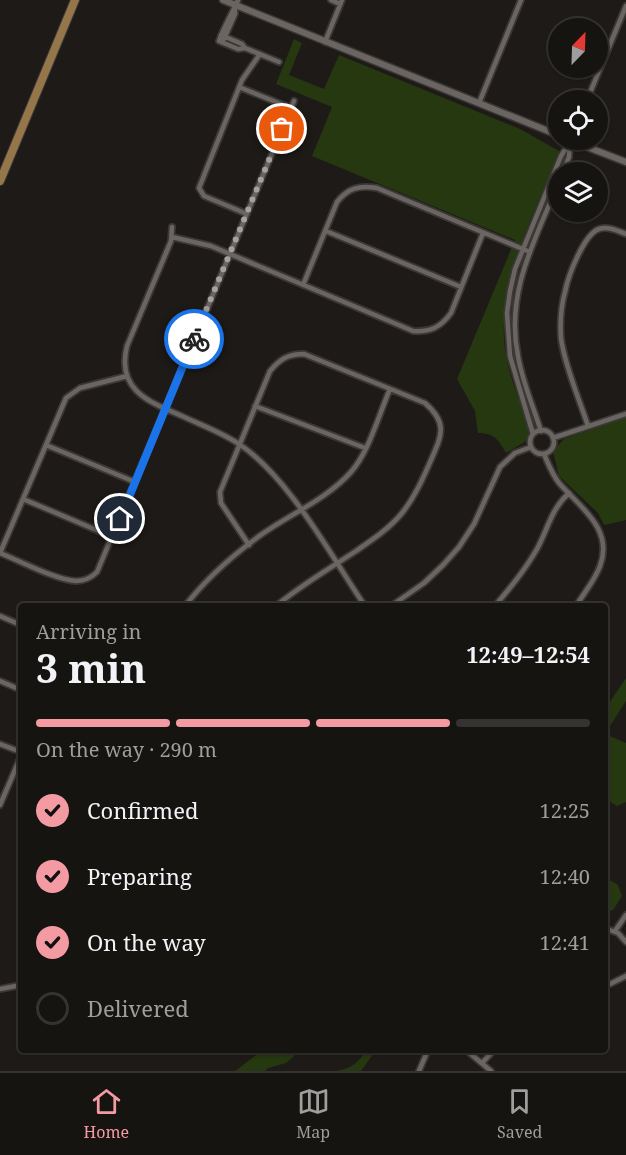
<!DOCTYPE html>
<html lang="en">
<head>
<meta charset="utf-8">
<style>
  :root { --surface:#161411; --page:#1f1d1a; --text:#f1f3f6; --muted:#9e9e9f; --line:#353331; --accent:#f49aa3 }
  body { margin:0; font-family:"Noto Serif",serif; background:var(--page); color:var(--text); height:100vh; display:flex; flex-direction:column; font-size:22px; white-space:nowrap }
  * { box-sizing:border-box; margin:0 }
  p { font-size:20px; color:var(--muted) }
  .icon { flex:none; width:33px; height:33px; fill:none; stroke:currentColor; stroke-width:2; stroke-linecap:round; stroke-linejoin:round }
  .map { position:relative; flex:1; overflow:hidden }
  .drawer { position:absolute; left:18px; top:603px; width:590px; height:450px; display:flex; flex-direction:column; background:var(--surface); border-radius:6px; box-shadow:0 2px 4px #0004,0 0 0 2px var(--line) }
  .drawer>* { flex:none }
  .needle { width:39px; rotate:23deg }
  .fabs { position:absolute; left:548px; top:18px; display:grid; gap:12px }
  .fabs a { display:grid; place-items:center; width:60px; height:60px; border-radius:50%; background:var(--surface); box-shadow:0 2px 4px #0004,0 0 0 2px var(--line); font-size:30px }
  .pin { position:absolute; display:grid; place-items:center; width:51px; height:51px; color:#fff; margin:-26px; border:3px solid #fff; border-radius:50%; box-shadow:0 2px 6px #0007 }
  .courier { position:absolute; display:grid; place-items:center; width:60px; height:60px; margin:-30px; border:4px solid #1a73e8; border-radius:50%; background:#fff; color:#222; box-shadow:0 2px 8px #0007 }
  .summary em { font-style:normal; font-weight:700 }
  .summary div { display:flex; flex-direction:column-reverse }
  .summary { display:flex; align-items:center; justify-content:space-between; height:102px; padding:0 18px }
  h1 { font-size:39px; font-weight:700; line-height:45px }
  .bar { display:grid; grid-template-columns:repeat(4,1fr); gap:9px 6px; align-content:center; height:72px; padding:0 18px }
  .bar i { height:8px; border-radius:4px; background:var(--line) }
  .bar .on { background:var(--accent) }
  .bar p { grid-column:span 4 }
  ol { padding:0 18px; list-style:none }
  li { display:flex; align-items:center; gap:18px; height:66px }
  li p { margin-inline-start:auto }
  li .icon { padding:6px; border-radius:50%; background:var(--accent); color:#111; stroke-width:4 }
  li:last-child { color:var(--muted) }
  li i { width:33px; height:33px; border:3px solid var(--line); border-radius:50% }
  .menu { display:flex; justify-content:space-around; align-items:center; height:84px; border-top:2px solid var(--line); background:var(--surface); font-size:16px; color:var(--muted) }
  .menu a { display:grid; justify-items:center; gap:3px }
  .menu .on { color:var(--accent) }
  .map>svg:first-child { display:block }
</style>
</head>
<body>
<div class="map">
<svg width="626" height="1071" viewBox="0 0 626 1071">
  <rect width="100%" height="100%" fill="#1e1a17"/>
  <path fill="#263810" d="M 294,39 L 302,43 L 289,75 L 324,89 L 339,55 L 520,129 L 559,151 C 536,210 496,285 505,349 C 509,378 522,406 531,433 L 525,442 L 506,453 C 498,439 494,433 478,433 L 475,411 L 457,379 L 515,240 L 312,156 L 332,107 L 276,84 Z
    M 626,417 L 626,520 L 604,525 L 598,513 L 559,476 L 553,451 L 564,439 Z
    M 626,678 L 626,701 L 605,734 L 626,743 L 626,802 L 617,806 L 605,799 L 605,709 Z
    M 605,877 L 618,885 L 622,896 L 613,910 L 605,912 Z
    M 263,1050 L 301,1050 L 286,1063 L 268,1068 L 265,1071 L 235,1071 Z
    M 366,1050 L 376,1050 L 361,1071 L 337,1071 C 351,1068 359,1063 366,1050 Z"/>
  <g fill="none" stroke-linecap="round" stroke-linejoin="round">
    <g stroke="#3a3736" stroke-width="8">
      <path id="minor" d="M 331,0 L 340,4
        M 221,35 L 242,44 L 245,48 L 238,49 L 219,41 C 224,27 232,14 238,0
        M 224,39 L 235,14 L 235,8
        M 325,42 L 342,0
        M 245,48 L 279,62
        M 239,87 L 291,108
        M 587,100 L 626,6
        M 479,103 L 521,0
        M 563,172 L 569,157 L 570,143
        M 247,214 L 204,196 L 199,188 L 242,80 L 260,54
        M 172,227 L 171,241 L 127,346 C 116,390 149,402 182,416 C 201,425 221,432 239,444 C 289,477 331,556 365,606
        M 326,231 L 461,287
        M 172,237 L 211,246 L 413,331 C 430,332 440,328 451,313 L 483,233
        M 303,285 L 337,202 C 348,188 359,185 377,188 L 530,252
        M 255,406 L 365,448
        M 588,426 C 580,401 564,364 561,338 C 560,323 561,306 565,292 C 568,276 584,234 599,229 C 609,226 618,231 626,234
        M530 442a12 12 0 1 1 24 0a12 12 0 1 1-24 0Z
        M 541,431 C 533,406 522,381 518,356 C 505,293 535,240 558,184
        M 533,434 L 510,356 L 507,313 L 510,291 L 515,269 L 561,156 L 571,140
        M 553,438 L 626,414
        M 46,445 L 135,482
        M 544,454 C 548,463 552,474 559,483 C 580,507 614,529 600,566 C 595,580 584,593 576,606
        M 23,499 L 113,537
        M 249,545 L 221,503 L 220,492 L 270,371 C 280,359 288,354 304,354 L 425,403 C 448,423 442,435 431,460 C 423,478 415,497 402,513 C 390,528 372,540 356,551 C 329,569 301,585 276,606
        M 0,553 C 20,561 56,580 76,581 C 85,581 91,578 97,572 L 294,101
        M 0,553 L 66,398 L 80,388 L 127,376
        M 185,606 C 205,580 232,556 258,537 C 288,515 326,500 351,472 C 369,452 379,414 390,389
        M 391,606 L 424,583 L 443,565 L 459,547 L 474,524 L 500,467 L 515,453 L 531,447
        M 495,606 C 510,588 525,570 537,549 C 548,529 551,509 569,493
        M 0,616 L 21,625
        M 0,681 L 21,690
        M 0,744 L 21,752
        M 0,805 L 21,756
        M 604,928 L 618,933 L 626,942
        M 615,931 L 626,915
        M 604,987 L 626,976
        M 0,989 L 21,985
        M 466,1050 L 491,1071
        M 482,1063 L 494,1050
        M 419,1071 L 428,1050"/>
    </g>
    <g stroke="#3a3736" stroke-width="9">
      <path id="tertiary" d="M 223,0 L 558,135
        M 569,140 L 626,162"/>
    </g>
    <g stroke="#3a3736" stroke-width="10">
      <path id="primary" d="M 0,181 L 75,0"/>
    </g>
    <use href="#minor" stroke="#6a6561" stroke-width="4.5"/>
    <use href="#tertiary" stroke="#6a6561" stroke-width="6"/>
    <use href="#primary" stroke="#95754a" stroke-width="8"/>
  </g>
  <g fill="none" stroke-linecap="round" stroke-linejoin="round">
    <path stroke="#a4a19e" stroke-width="6" stroke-dasharray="0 10.8" d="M 194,339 L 282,129"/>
    <path stroke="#1a73e8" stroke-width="8" d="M 120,519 L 194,339"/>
  </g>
</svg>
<div class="fabs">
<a><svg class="needle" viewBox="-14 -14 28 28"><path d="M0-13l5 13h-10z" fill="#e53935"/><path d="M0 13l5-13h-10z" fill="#9e9e9f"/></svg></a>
<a><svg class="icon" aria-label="locate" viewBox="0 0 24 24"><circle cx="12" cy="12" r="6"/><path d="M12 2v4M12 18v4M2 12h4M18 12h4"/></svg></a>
<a><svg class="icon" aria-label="layers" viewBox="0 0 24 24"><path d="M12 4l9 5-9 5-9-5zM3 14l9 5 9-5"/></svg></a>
</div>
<div class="pin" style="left:282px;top:129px;background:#ea580c"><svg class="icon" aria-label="bag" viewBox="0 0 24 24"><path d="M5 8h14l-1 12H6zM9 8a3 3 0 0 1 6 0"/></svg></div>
<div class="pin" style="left:120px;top:519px;background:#1f2937"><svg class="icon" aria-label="home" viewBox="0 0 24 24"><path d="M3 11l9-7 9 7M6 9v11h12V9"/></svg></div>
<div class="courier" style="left:194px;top:339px"><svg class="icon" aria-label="bike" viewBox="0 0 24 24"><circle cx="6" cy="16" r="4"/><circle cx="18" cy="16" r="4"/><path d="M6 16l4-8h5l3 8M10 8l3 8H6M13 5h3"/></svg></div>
<section class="drawer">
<div class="summary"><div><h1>3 min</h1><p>Arriving in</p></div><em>12:49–12:54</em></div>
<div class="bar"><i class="on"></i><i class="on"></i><i class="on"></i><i></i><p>On the way · 290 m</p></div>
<ol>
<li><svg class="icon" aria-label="check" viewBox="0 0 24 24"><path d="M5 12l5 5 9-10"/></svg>Confirmed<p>12:25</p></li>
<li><svg class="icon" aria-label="check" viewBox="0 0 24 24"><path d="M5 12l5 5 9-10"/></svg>Preparing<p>12:40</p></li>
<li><svg class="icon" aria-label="check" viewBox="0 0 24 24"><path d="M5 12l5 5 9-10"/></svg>On the way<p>12:41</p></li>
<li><i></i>Delivered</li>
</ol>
</section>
</div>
<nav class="menu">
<a class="on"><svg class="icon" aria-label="home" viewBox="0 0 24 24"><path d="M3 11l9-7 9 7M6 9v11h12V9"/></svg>Home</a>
<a><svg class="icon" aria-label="map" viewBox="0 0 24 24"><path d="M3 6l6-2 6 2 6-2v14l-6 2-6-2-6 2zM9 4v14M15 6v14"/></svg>Map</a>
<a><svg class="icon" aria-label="saved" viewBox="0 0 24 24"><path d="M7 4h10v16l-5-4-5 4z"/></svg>Saved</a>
</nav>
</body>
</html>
